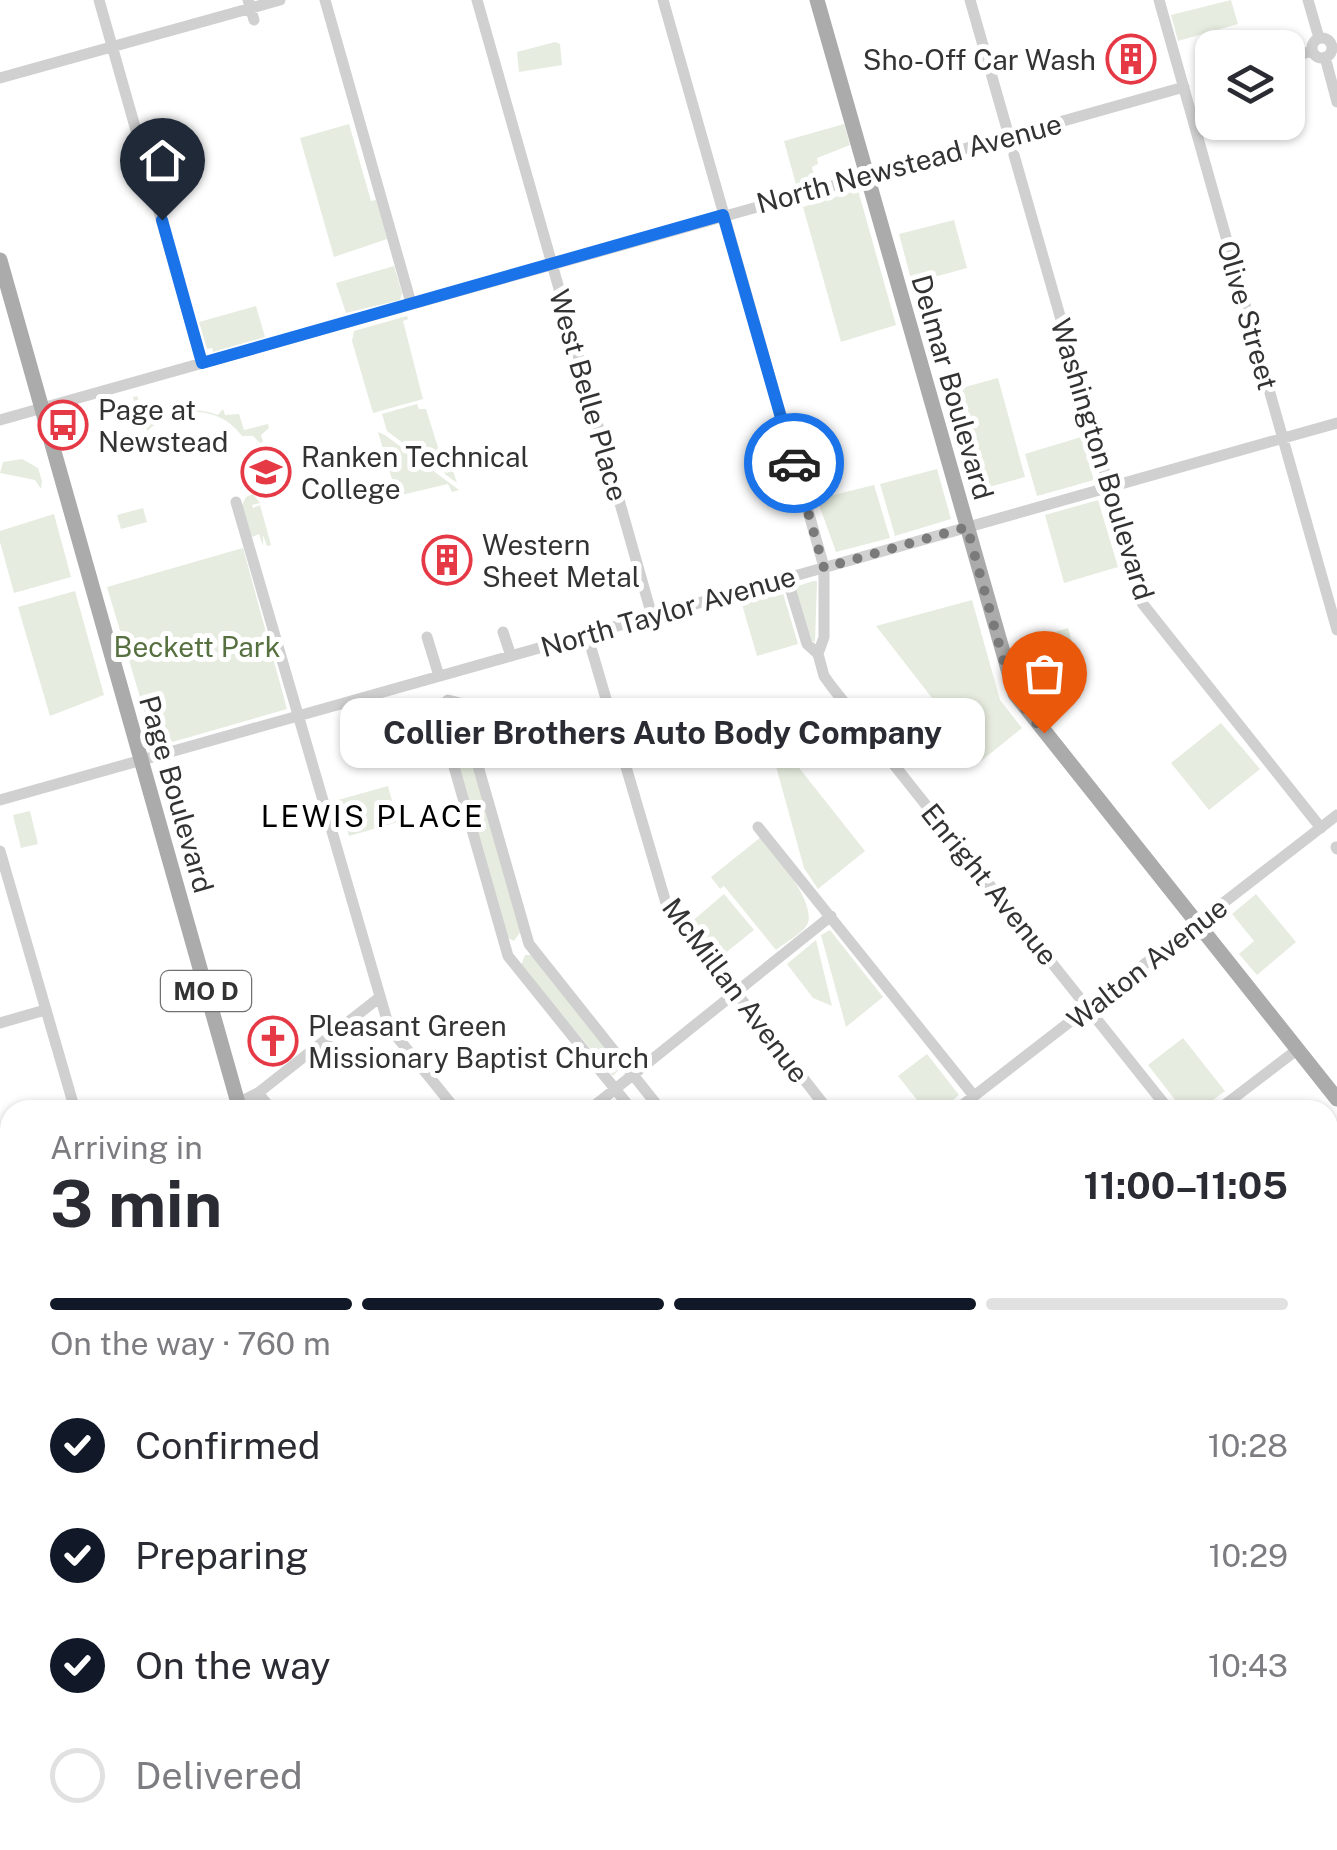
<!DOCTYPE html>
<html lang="en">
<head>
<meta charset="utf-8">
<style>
  :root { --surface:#fff; --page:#f7f7f7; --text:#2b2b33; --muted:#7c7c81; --line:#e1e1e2; --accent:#111827 }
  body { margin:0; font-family:"Public Sans",sans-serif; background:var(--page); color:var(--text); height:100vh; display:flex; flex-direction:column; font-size:38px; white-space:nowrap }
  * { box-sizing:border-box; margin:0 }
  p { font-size:32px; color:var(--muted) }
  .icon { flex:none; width:55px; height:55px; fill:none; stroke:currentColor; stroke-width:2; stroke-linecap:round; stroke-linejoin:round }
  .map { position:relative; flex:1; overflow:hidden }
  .drawer { position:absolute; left:0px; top:1100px; width:1338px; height:750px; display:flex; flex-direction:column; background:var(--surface); border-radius:30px 30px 0 0; box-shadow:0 2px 8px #0004 }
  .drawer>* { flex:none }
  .fabs { position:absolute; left:1195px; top:30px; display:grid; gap:20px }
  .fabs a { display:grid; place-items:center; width:110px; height:110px; border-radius:20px; background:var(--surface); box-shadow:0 2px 8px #0004; font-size:50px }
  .pin { position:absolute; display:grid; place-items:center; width:85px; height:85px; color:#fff; margin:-102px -42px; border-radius:50% 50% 50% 0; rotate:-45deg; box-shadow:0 0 10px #0007 }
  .pin .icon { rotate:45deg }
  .courier { position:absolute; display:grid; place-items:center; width:100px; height:100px; margin:-50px; border:8px solid #1a73e8; border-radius:50%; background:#fff; color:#222; box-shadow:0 2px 12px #0007 }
  .bubble { position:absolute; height:70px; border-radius:20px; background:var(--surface); box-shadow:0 2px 8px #0004; font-size:32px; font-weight:700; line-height:70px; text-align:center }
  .head em { font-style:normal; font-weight:700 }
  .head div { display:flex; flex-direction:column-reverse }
  .head { display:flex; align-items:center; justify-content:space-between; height:170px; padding:0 50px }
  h1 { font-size:65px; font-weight:700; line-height:75px }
  .bar { display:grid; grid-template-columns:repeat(4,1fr); gap:15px 10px; align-content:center; height:120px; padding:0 50px }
  .bar i { height:12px; border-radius:8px; background:var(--line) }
  .bar .selected { background:var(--accent) }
  .bar p { grid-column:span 4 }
  ol { padding:0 50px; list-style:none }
  li { display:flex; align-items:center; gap:30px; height:110px }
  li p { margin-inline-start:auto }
  li .icon { padding:10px; border-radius:50%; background:var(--accent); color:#fff; stroke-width:4 }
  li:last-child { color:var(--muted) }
  li i { width:55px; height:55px; border:5px solid var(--line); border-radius:50% }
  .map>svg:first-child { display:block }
</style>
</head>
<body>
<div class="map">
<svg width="1337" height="1850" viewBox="0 0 1337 1850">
  <rect width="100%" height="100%" fill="#fff"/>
  <path fill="#e6ecdf" d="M 1231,0 L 1238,24 L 1178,41 L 1171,15 Z
    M 555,42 L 560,44 L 562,65 L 519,72 L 517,52 Z
    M 349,124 L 371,201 L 376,200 L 387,239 L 334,257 L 300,138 Z
    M 844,124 L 850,145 L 817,158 L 818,164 L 812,167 L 816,183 L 797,188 L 784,141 Z
    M 858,190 L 896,325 L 841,342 L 803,207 Z
    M 954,220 L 967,268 L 912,283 L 899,234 Z
    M 394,266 L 402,293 L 400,300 L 346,313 L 336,283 Z
    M 256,306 L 265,337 L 213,352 L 212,348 L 207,349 L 199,322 Z
    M 407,316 L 408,319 L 403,321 L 423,399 L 373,413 L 352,341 L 354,331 Z
    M 998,378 L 1025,477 L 971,492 L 943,393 Z
    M 137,396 L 144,417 L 152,414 L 150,406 L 154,405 L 163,417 C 183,409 198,408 218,415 L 223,409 L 225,415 L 239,414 L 244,430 L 268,424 L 269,428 L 261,435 L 263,442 L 260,443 L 253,436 L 242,436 C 218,404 176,406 147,431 L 144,420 L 139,418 L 133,397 Z
    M 417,404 L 419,409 L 426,409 L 446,473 L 453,471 L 457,483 L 445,474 L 442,463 L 436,468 L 387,431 L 382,414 Z
    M 378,432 L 385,435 L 459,490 L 452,492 L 448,484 L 397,496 Z
    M 1081,437 L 1094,480 L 1037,496 L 1025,454 Z
    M 265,449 L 268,456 L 274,455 L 279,461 L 255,469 L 260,485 L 286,480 L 254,490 L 250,487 L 251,466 Z
    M 22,459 L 38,468 L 42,481 L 41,489 L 35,480 L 0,473 L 3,462 Z
    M 937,469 L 951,519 L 895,536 L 880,484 Z
    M 874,485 L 890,538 L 836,552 L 817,499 Z
    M 253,494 L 260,503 L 252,505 L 253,508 L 260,505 L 271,545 L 267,546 L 263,535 L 263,546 L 259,534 L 252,537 L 242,505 L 246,497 Z
    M 1098,500 L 1118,567 L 1064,583 L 1045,515 Z
    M 143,508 L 147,522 L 121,529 L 117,515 Z
    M 54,514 L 71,577 L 14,593 L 0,542 L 0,531 Z
    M 243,548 L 287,709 L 155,747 L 107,587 Z
    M 813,581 L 817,581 L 815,642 L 812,641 L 795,587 Z
    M 782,590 L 798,644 L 757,656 L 741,601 Z
    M 75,591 L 104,695 L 50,716 L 18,607 Z
    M 972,600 L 1000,700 L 1022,728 L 981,761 L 876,626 Z
    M 1068,628 L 1078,663 L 1027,678 L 1017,643 Z
    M 449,705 L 458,711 L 521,931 L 514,941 L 506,937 L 444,719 Z
    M 1221,723 L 1260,769 L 1209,810 L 1171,763 Z
    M 766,730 L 769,730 L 865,851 L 818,889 L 804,868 Z
    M 388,786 L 398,822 L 349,836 L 338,800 Z
    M 30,811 L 38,844 L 21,848 L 13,815 Z
    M 761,837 C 775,854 815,900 808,923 C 804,933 784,943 776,950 L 724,886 L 720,889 L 711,877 Z
    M 724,894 L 754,930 L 719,958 L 690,923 Z
    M 1256,894 L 1296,942 L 1257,975 L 1239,954 L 1254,941 L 1232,914 Z
    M 830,930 L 883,997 L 846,1027 L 821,935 Z
    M 816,940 L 832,1006 L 813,998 L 787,964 Z
    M 525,955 L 532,955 L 621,1067 L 613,1076 L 521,965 Z
    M 1183,1038 L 1225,1091 L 1200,1110 L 1183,1110 L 1148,1065 Z
    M 927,1054 L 959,1095 L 940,1110 L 925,1110 L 898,1076 Z
    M 1335,1534 L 1337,1608 L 1328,1615 L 1328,1540 Z"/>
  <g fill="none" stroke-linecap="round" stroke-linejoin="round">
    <path stroke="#d0d0d0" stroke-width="11" d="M 99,0 L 202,363
      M 248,0 L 254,20
      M 325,0 L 411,303
      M 477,0 L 652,616
      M 663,0 L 824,567 L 824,637 L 818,654
      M 970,0 L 1009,136
      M 1159,0 L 1337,630
      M 1308,0 L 1319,38
      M1312 48a10 10 0 1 1 20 0a10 10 0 1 1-20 0Z
      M 1325,57 L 1337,102
      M 1288,58 L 1312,51
      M 0,78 L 280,0
      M 1203,82 L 1212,79
      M 1014,155 L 1142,603 L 1321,828
      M 0,420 L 1184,87
      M 236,502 L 389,1027 L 456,1110
      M 787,578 L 807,644 L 818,654 L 824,676 L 832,687 L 1169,1110
      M 503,632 L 511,656
      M 587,634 L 666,903 L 828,1110
      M 427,637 L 439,676
      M 0,800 L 1337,423
      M 758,827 L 974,1096
      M 1336,847 L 1337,849
      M 0,851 L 75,1110
      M 0,1023 L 45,1010
      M 258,1093 L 272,1110
      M 238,1103 L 258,1093 L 380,997
      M 589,1110 L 831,916
      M 632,1110 L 508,956 L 439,714 L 442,705 L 448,700 L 460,703 L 529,944 L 661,1110
      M 956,1110 L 1337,815
      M 1218,1110 L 1298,1049
      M 0,1168 L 10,1165
      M 1328,1230 L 1337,1223
      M 0,1271 L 10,1269
      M 1328,1307 L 1337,1319
      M 1328,1437 L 1337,1430
      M 0,1501 L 10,1498
      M 674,1840 L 682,1850
      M 1128,1840 L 1136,1850
      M 1307,1840 L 1315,1850
      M 252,1850 L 265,1840
      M 519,1850 L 532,1840
      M 787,1850 L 800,1840"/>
    <path stroke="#ababab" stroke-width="15" d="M 817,0 L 1015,694 L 1337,1099
      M 0,260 L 240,1110
      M 0,1514 L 10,1547
      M 1328,1638 L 1337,1630
      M 118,1840 L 122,1850
      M 460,1840 L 468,1850
      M 1050,1850 L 1063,1840"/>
  </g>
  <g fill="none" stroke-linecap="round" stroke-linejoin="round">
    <path stroke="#7a7a7a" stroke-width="10" stroke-dasharray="0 18" d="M 794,463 L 824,568 L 967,527 L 1008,677 L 1023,706 L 1044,733"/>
    <path stroke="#1a73e8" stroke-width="12" d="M 162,220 L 202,363 L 723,215 L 794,463"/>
  </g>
  <defs>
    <g id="building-ring" transform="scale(2.5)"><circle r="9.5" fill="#fff" stroke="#e63946" stroke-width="1.5"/><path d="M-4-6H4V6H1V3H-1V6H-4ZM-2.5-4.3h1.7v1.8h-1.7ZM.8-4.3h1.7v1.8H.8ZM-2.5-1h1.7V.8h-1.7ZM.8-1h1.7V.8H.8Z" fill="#e63946"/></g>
    <g id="bus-ring" transform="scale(2.5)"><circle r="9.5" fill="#fff" stroke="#e63946" stroke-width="1.5"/><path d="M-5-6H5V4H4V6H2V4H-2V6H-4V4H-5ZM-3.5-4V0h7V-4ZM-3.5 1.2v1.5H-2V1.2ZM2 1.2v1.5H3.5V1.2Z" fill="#e63946"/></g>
    <g id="university-ring" transform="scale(2.5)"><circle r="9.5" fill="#fff" stroke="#e63946" stroke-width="1.5"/><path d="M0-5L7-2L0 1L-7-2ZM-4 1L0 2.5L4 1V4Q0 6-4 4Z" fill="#e63946"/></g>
    <g id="church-ring" transform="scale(2.5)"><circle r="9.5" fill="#fff" stroke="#e63946" stroke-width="1.5"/><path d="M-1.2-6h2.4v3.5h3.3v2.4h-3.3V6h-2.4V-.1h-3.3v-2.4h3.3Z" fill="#e63946"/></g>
  </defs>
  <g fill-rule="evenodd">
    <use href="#building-ring" x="1131" y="59"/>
    <use href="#bus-ring" x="63" y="425"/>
    <use href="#university-ring" x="266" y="472"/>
    <use href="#building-ring" x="447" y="560"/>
    <use href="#church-ring" x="273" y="1041"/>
  </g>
  <g text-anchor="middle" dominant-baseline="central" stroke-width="10" stroke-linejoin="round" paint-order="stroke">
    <rect fill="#fff" stroke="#707070" stroke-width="2.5" x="161" y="971" width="90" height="40" rx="8"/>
    <g font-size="25" font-weight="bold" fill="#333">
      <text x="206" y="991">MO D</text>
    </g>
    <g font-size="28" fill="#333" stroke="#fff" text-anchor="start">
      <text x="1096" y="59" text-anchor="end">Sho-Off Car Wash</text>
      <text x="98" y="409">Page at<tspan x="98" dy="32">Newstead</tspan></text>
      <text x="301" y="456">Ranken Technical<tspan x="301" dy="32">College</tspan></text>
      <text x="482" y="544">Western<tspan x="482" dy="32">Sheet Metal</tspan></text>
      <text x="308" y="1025">Pleasant Green<tspan x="308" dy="32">Missionary Baptist Church</tspan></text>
    </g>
    <g font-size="28" fill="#333" stroke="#fff">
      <text transform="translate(909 163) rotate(-15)">North Newstead Avenue</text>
      <text transform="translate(1248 315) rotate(74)">Olive Street</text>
      <text transform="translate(953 387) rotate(74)">Delmar Boulevard</text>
      <text transform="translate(589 395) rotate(74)">West Belle Place</text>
      <text transform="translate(1103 459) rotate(73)">Washington Boulevard</text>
      <text transform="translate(668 611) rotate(-16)">North Taylor Avenue</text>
      <text transform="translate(177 794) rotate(74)">Page Boulevard</text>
      <text transform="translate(990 884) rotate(51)">Enright Avenue</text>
      <text transform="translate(1147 963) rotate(-38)">Walton Avenue</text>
      <text transform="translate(736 990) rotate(53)">McMillan Avenue</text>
    </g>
    <g font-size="28" fill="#56703f" stroke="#fff">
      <text x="197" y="646">Beckett Park</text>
    </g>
    <g font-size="30" letter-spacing="2.5" fill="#000" stroke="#fff">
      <text x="373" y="816">LEWIS PLACE</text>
    </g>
  </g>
</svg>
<div class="fabs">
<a><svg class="icon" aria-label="layers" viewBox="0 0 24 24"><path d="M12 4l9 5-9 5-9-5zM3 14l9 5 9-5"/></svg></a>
</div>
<div class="pin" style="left:1044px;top:733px;background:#ea580c"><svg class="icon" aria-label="bag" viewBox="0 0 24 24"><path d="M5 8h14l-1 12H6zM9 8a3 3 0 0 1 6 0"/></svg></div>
<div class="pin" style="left:162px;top:220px;background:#1f2937"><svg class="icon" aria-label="home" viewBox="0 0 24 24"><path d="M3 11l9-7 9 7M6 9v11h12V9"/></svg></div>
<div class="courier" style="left:794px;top:463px"><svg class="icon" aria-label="car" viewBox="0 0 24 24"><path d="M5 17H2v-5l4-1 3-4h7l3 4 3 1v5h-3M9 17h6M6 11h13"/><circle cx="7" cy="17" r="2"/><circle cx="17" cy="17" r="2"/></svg></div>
<div class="bubble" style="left:340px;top:698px;width:645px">Collier Brothers Auto Body Company</div>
<section class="drawer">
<div class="head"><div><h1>3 min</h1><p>Arriving in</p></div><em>11:00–11:05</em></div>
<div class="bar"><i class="selected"></i><i class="selected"></i><i class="selected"></i><i></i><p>On the way · 760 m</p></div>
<ol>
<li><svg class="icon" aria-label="check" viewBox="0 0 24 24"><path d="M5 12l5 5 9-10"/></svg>Confirmed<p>10:28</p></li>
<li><svg class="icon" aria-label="check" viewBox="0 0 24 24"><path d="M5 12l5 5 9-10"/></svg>Preparing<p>10:29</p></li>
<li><svg class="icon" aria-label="check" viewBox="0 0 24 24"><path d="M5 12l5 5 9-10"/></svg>On the way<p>10:43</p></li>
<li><i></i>Delivered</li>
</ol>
</section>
</div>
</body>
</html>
